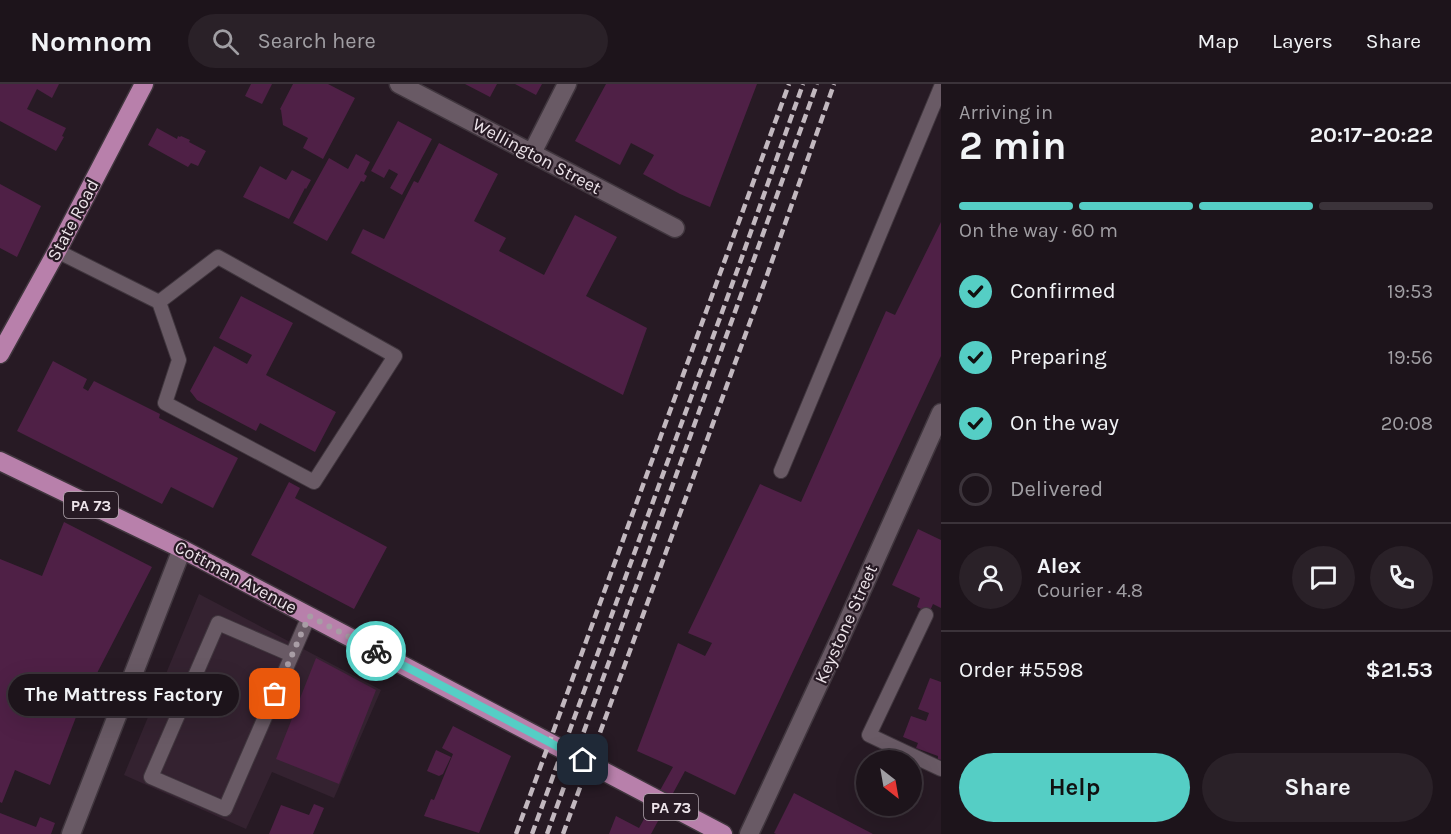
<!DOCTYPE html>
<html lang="en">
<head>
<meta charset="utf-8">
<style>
  :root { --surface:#1d141b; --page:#2a2128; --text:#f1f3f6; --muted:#a09ea3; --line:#3b333a; --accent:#55cec5 }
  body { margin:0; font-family:Karla,sans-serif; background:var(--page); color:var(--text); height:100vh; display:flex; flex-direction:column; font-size:22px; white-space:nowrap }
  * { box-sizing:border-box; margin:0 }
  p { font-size:20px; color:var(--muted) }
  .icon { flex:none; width:33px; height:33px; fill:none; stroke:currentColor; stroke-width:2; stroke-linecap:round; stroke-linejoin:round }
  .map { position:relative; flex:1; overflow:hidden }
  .sheet { display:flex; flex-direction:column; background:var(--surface); width:510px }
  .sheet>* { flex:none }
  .needle { width:39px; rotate:149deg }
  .controls { position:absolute; left:856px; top:666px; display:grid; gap:12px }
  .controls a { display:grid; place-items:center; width:66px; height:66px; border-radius:50%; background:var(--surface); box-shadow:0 6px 24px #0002,0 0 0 2px var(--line); font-size:30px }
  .pin { position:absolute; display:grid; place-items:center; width:51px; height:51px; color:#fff; margin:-26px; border-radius:12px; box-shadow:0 3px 9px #0006 }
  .courier { position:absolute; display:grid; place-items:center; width:60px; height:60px; margin:-30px; border:4px solid #55cec5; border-radius:50%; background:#fff; color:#222; box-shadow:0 2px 8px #0007 }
  .bubble { position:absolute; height:42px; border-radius:21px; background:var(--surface); box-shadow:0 6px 24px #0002,0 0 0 2px var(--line); font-size:20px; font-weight:700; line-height:42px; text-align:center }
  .overview em { font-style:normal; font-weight:700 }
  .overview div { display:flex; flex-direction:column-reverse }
  .overview { display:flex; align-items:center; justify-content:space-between; height:102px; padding:0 18px }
  h1 { font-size:39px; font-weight:700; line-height:45px }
  .bar { display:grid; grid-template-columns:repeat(4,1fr); gap:9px 6px; align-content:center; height:72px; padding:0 18px }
  .bar i { height:8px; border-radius:4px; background:var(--line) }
  .bar .selected { background:var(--accent) }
  .bar p { grid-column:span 4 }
  .line { display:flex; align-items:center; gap:15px; padding:0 18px; border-top:2px solid var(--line) }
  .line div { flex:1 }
  .round { display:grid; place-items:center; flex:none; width:63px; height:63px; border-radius:32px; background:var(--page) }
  ol { padding:0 18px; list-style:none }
  li { display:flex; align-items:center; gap:18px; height:66px }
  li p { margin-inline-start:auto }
  li .icon { padding:6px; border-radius:50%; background:var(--accent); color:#111; stroke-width:4 }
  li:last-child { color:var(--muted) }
  li i { width:33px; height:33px; border:3px solid var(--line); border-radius:50% }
  .button { display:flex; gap:12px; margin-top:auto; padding:12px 18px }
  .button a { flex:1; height:69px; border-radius:36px; background:var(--accent); color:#111; font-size:24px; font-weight:700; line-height:69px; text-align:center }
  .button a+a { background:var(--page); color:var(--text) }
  header { display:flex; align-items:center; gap:36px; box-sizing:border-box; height:84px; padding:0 30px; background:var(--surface); border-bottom:2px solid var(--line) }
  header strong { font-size:28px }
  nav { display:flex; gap:33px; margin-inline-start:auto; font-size:21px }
  .search { width:420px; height:54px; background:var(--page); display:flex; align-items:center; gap:15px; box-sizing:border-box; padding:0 21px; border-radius:33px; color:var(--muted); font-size:22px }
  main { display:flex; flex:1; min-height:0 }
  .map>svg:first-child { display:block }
</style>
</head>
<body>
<header>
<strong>Nomnom</strong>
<div class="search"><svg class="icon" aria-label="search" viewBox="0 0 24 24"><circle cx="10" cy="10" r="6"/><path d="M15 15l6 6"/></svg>Search here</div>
<nav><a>Map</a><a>Layers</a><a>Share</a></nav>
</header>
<main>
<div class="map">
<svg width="941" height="750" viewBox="0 0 941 750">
  <rect width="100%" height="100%" fill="#271a24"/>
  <path fill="#342230" d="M 199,510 L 381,606 L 334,714 L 272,688 L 246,745 L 124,691 Z"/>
  <path fill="#4f2046" d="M 0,0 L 59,0 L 52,14 L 37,5 L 27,25 L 66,44 L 62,52 L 64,53 L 56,67 L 0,37 Z
    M 251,0 L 272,0 L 262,20 L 245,12 Z
    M 293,0 L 328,0 L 355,14 L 323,75 L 303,64 L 308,54 L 283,41 L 281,26 L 280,25 Z
    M 465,0 L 497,0 L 490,13 Z
    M 515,0 L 542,0 L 536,11 Z
    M 606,0 L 757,0 L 710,123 L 680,110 L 643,90 L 654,71 L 631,59 L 620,81 L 575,57 Z
    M 398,37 L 432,55 L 402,111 L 390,104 L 398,90 L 389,85 L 384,94 L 371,87 Z
    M 157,44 L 177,55 L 178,52 L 180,53 L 181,52 L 190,56 L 189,58 L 206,67 L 198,82 L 191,79 L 188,83 L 148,61 Z
    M 439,59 L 498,90 L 474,137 L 506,154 L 499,167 L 544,191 L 575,131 L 617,153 L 586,212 L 647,244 L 623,311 L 351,169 L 363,145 L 384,155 L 414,97 L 418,99 Z
    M 356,70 L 370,78 L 364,90 L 367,92 L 364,98 L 361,97 L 327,157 L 293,139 L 329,74 L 348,85 Z
    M 260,82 L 286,96 L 292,86 L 311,96 L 306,105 L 305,104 L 289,135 L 243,113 Z
    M 0,100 L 41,122 L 17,173 L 0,164 Z
    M 941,138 L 941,272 L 735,711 L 685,687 L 651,750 L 609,750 L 616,732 L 639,744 L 673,683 L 637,667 L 678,559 L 705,572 L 712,559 L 688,549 L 760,400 L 801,418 L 886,227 L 895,231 Z
    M 241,212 L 293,239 L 266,291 L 336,328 L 315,368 L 260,339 L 256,347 L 197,316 L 190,307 L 214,262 L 247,280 L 252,271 L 219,254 Z
    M 53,277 L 87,295 L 83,304 L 88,307 L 94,297 L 160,330 L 159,334 L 238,374 L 213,424 L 171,403 L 162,420 L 17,347 Z
    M 289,398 L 300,404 L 295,414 L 387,463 L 354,525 L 251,471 Z
    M 64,438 L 152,483 L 81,620 L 50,701 L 15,686 L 2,719 L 0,718 L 0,475 L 42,492 Z
    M 918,445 L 941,456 L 941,524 L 933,520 L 929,529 L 917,523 L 920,514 L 892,501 Z
    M 316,574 L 376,606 L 339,700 L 276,675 Z
    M 930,594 L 941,598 L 941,676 L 938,675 L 938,672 L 916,664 L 918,659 L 903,653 L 911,632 L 926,637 L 929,629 L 918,625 Z
    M 453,642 L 511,672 L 479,749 L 424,732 L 431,715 L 434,716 L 453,670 L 442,664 Z
    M 436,666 L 451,673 L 443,690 L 439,692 L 427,687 Z
    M 794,709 L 873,750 L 776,750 L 774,749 Z
    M 314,720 L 324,724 L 313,750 L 269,750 L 281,721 L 309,731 Z
    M 0,729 L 36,743 L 40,733 L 55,739 L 51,750 L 0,750 Z"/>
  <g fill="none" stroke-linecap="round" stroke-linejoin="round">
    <g stroke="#40363e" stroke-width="16">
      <path id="lane" d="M 57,167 L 159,218 L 218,173 L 395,272 L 314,398 L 165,319 L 179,276 L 159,218
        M 781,387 L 941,3
        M 926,531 L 869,651 L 941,685
        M 292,571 L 218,539 L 151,693 L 225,725 L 309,532"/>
    </g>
    <g stroke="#40363e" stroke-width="21">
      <path id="street" d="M 399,0 L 675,144
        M 532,69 L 567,0
        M 71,750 L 182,465
        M 749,750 L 842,550 L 941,329"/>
    </g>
    <g stroke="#40363e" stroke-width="21">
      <path id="primary" d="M 0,270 L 57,167 L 144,0
        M 0,377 L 182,465 L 723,750"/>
    </g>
    <use href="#lane" stroke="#695a65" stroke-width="14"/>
    <use href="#street" stroke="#695a65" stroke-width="18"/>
    <use href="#primary" stroke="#b880ab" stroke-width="18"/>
    <path stroke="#c2b8bf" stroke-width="4.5" stroke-dasharray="9 4.5" stroke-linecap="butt" d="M 516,750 L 789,0
      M 532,750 L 737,187 L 803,0
      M 547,750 L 817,0
      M 563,750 L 765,197 L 834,0"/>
  </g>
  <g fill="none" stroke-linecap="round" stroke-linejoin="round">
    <path stroke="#a89da5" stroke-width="6" stroke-dasharray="0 10.8" d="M 275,610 L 309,532 L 376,567"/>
    <path stroke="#55cec5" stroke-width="8" d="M 376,567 L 583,676"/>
  </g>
  <g text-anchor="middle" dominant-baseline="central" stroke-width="4.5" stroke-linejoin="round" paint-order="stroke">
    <g fill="#271a24" stroke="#b2a7af" stroke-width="1.5">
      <rect x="64" y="408" width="54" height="26" rx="4.5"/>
      <rect x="644" y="710" width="54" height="26" rx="4.5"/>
    </g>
    <g font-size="16" font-weight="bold" fill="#ede4ea">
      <text x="91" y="421">PA 73</text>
      <text x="671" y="723">PA 73</text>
    </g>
    <g font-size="18" fill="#ede4ea" stroke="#271a24">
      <text transform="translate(537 72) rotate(28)">Wellington Street</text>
      <text transform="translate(73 136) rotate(-62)">State Road</text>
      <text transform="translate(236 493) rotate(28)">Cottman Avenue</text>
      <text transform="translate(846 540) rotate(-66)">Keystone Street</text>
    </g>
  </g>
</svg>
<div class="controls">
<a><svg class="needle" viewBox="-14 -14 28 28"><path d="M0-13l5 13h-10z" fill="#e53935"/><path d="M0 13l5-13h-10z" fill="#a09ea3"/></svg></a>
</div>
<div class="pin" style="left:275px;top:610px;background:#ea580c"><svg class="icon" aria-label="bag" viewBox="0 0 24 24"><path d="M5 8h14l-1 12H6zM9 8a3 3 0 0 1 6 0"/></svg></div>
<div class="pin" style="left:583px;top:676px;background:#1f2937"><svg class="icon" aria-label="home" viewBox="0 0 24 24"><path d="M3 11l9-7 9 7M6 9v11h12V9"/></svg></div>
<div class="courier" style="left:376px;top:567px"><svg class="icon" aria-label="bike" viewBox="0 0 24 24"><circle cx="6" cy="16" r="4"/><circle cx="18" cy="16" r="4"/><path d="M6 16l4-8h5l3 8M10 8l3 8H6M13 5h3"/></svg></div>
<div class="bubble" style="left:8px;top:590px;width:231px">The Mattress Factory</div>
</div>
<section class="sheet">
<div class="overview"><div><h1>2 min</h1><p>Arriving in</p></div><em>20:17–20:22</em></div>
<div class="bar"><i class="selected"></i><i class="selected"></i><i class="selected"></i><i></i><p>On the way · 60 m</p></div>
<ol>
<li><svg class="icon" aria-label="check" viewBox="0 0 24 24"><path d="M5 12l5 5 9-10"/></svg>Confirmed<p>19:53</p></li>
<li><svg class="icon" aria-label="check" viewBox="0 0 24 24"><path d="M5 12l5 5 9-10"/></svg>Preparing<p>19:56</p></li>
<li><svg class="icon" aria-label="check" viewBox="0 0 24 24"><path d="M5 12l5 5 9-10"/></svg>On the way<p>20:08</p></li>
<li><i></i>Delivered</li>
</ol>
<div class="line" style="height:108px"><a class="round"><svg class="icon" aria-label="person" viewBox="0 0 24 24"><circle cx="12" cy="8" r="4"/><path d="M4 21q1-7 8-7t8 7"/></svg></a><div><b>Alex</b><p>Courier · 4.8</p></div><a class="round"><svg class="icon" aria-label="chat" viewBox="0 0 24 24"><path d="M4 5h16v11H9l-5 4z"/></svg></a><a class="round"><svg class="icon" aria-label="phone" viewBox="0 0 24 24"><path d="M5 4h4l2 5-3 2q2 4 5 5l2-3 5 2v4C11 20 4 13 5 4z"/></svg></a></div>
<div class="line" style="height:78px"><div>Order #5598</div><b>$21.53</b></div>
<div class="button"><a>Help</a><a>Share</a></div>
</section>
</main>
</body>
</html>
